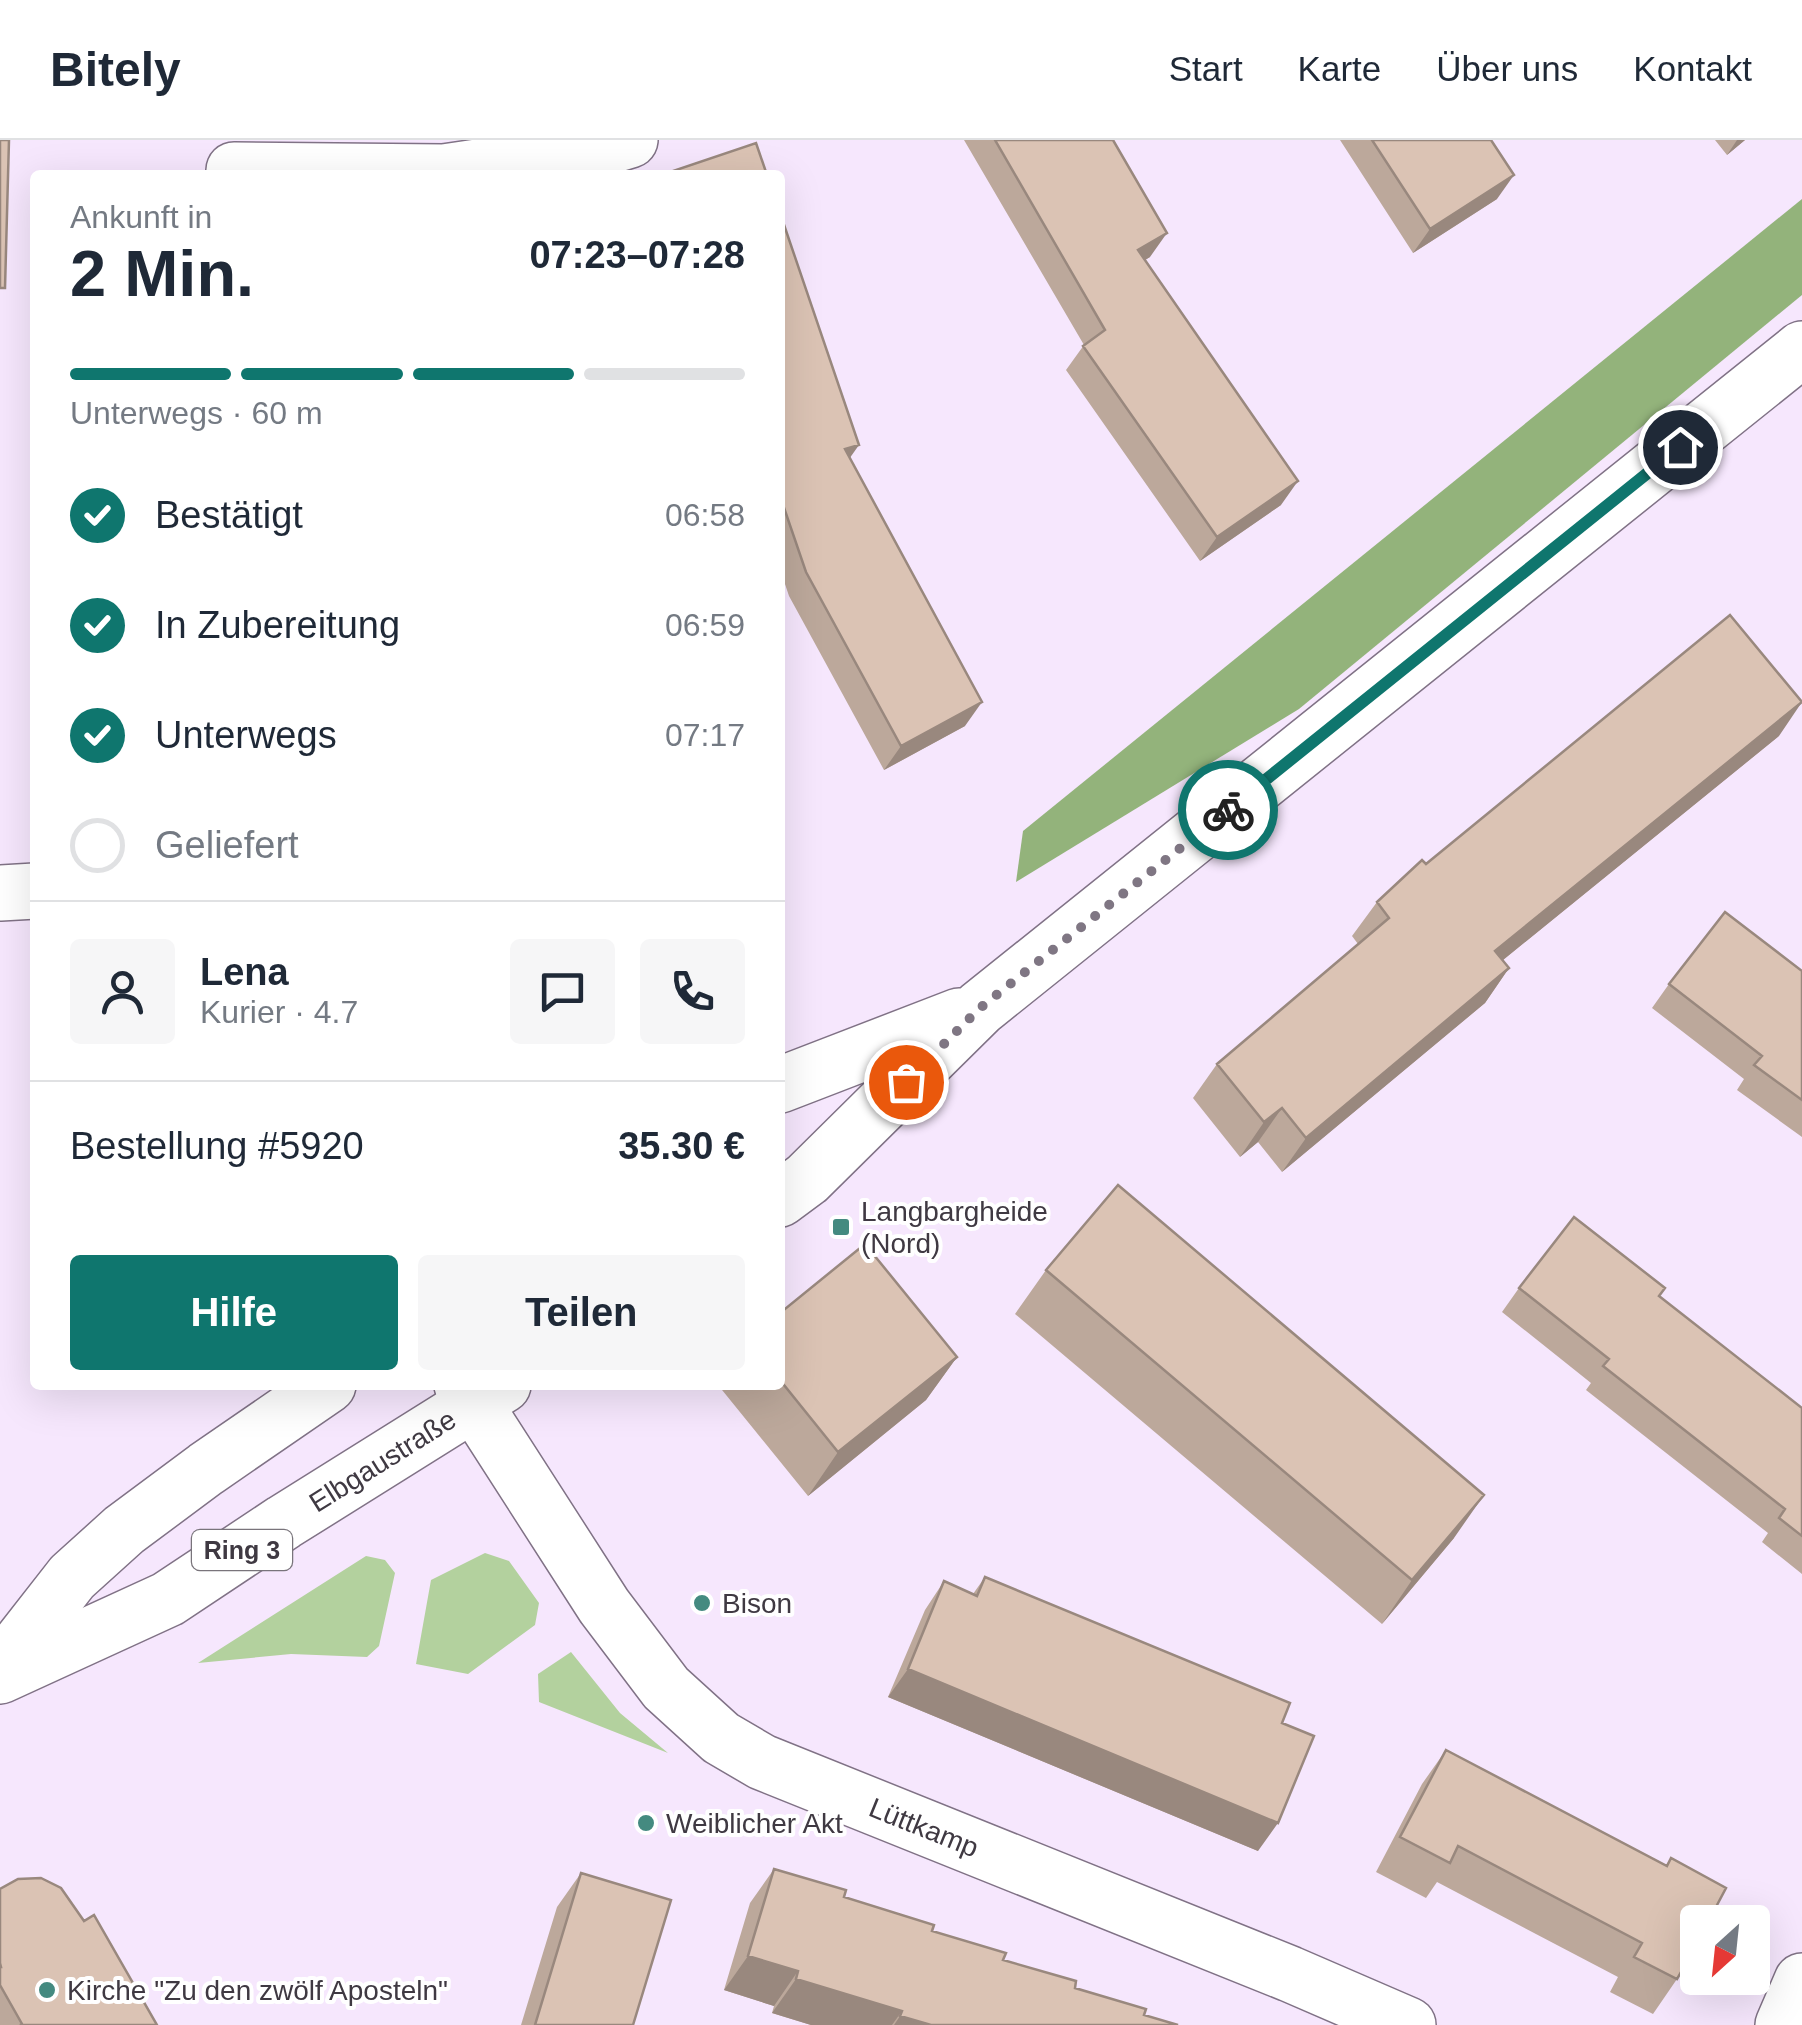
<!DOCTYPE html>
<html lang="de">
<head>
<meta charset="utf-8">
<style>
  :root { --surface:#fff; --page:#f6f6f7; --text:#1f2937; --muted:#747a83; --line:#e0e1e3; --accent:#0f766e }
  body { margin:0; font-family:Arial,sans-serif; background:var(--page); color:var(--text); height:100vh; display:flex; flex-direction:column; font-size:38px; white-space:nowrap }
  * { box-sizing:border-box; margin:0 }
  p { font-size:32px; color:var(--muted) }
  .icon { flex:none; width:55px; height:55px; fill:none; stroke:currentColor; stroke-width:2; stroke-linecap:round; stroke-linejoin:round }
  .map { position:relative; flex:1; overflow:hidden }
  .sheet { position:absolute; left:30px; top:30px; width:755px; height:1220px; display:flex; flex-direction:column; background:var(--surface); border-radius:10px; box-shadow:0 10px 40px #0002 }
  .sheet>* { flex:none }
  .needle { width:65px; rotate:207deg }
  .fabs { position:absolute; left:1680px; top:1765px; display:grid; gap:20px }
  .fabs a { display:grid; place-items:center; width:90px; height:90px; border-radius:10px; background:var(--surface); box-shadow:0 10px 40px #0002; font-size:50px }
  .pin { position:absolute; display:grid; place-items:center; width:85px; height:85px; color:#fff; margin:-42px; border:5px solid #fff; border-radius:50%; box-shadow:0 2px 10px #0007 }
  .courier { position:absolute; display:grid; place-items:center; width:100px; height:100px; margin:-50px; border:8px solid #0f766e; border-radius:50%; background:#fff; color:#222; box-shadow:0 2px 12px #0007 }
  .head em { font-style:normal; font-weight:700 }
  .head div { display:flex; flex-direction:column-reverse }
  .head { display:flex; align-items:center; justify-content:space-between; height:170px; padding:0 40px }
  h1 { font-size:65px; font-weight:700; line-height:75px }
  .bar { display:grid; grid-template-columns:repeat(4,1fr); gap:15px 10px; align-content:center; height:120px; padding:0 40px }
  .bar i { height:12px; border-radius:8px; background:var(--line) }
  .bar .active { background:var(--accent) }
  .bar p { grid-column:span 4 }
  .line { display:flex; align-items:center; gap:25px; padding:0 40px; border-top:2px solid var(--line) }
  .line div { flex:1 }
  .round { display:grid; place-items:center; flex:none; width:105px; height:105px; border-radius:10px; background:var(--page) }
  ol { padding:0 40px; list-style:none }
  li { display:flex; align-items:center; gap:30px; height:110px }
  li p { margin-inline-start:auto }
  li .icon { padding:10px; border-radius:50%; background:var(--accent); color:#fff; stroke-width:4 }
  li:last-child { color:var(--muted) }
  li i { width:55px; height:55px; border:5px solid var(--line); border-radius:50% }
  .cta { display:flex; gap:20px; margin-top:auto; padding:20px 40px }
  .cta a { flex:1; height:115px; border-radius:10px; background:var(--accent); color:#fff; font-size:40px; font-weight:700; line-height:115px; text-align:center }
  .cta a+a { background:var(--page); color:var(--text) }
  header { display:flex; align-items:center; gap:60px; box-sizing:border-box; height:140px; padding:0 50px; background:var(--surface); border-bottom:2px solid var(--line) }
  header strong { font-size:48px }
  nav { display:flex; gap:55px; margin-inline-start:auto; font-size:35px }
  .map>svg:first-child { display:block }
</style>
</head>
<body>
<header>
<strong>Bitely</strong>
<nav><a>Start</a><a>Karte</a><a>Über uns</a><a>Kontakt</a></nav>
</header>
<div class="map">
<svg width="1802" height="1885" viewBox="0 0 1802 1885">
  <rect width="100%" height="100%" fill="#f6e7fd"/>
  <path fill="#b3d19e" d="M 485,1413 L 509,1421 L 539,1463 L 535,1485 L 468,1534 L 416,1524 L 431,1440 Z
    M 366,1416 L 385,1420 L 395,1433 L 379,1506 L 367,1517 L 291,1514 L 198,1523 Z
    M 571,1512 L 620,1573 L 668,1613 L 539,1562 L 538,1534 Z"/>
  <path fill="#93b37b" d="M 1802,59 L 1802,155 L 1299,569 L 1016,742 L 1023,691 Z"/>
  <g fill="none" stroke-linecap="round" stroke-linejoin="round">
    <g stroke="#807286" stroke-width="58">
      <g id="street">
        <path d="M 234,30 L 444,32 L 604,8 L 630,0"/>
        <path d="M 0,753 L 35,751"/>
        <path id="s1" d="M 462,1245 L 604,1466 L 666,1548 L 721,1598 L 762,1622 L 1290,1834 L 1408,1885"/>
        <path d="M 1783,1885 L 1802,1841"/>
      </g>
    </g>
    <g stroke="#807286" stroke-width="58">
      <g id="primary">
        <path d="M 780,945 L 959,876"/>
        <path d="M 780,1059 L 807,1039 L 980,868 L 1802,209"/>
        <path d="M 0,1529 L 72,1437 L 124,1390 L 206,1329 L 328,1245"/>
        <path id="s2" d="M 0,1536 L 168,1459 L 284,1382 L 503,1245"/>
      </g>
    </g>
    <use href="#street" stroke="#fff" stroke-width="55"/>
    <use href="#primary" stroke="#fff" stroke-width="55"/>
  </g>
  <path fill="#bca89b" d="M 964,0 L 1113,0 L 1150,117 L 1145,120 L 1281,365 L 1200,421 L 1066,230 L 1084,205 Z
    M 1340,0 L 1491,0 L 1497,59 L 1413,113 Z
    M 1715,0 L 1745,0 L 1727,15 Z
    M 780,73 L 850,318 L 965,586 L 884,630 L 789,456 L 780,429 Z
    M 1779,596 L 1503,820 L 1509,828 L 1485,863 L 1282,1032 L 1258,1002 L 1240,1017 L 1193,958 L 1217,924 L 1358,804 L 1352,796 L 1377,762 L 1426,724 Z
    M 1802,831 L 1802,997 L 1737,950 L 1744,939 L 1652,868 L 1669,844 Z
    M 1046,1130 L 1454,1398 L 1382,1484 L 1015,1174 Z
    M 1519,1148 L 1659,1156 L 1802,1268 L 1802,1434 L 1762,1402 L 1768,1393 L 1586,1250 L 1591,1243 L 1502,1172 Z
    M 780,1173 L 957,1217 L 926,1260 L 808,1356 L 718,1245 L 780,1245 Z
    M 985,1437 L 1282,1583 L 1258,1711 L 888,1557 L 925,1470 L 944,1441 L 973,1454 Z
    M 1446,1610 L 1666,1725 L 1671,1718 L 1677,1839 L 1653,1874 L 1610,1852 L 1618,1837 L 1437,1742 L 1426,1758 L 1376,1732 L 1422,1644 Z
    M 774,1729 L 1075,1848 L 1144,1875 L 1178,1885 L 811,1885 L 772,1873 L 774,1866 L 724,1850 L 750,1763 Z
    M 581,1733 L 633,1885 L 521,1885 L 557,1767 Z
    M 0,1749 L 157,1885 L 0,1885 Z"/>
  <path fill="#99887e" d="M 1737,0 L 1745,0 L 1727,15 Z
    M 1514,35 L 1497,59 L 1413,113 L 1430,89 Z
    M 1167,93 L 1150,117 L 1121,134 L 1138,110 Z
    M 859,305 L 842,329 L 845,309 Z
    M 1298,341 L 1281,365 L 1200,421 L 1217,397 Z
    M 982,562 L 965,586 L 884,630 L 901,606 Z
    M 1802,562 L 1779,596 L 1471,846 L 1495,811 Z
    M 1509,828 L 1485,863 L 1282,1032 L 1306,998 Z
    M 1282,968 L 1258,1002 L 1240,1017 L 1264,982 Z
    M 957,1217 L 926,1260 L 808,1356 L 838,1312 Z
    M 1484,1355 L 1454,1398 L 1382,1484 L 1412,1440 Z
    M 908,1529 L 1278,1683 L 1258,1711 L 888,1557 Z
    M 748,1816 L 798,1831 L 774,1866 L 724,1850 Z
    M 796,1839 L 902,1871 L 892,1885 L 811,1885 L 772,1873 Z
    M 900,1876 L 931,1885 L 894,1885 Z"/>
  <path fill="#dbc3b4" stroke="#99887e" stroke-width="2.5" d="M 0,0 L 9,0 L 5,148 L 0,148 Z
    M 995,0 L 1113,0 L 1167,93 L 1138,110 L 1298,341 L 1217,397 L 1083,206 L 1105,190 Z
    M 1372,0 L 1491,0 L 1514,35 L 1430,89 Z
    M 756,3 L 767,35 L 671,35 L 670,32 Z
    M 780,73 L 859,305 L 845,309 L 982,562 L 901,606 L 806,432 L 780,356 Z
    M 1730,475 L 1802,562 L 1495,811 L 1509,828 L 1306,998 L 1282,968 L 1264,982 L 1217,924 L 1389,778 L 1377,762 L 1422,720 L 1426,724 Z
    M 1725,772 L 1802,831 L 1802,960 L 1754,925 L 1762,916 L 1669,844 Z
    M 1118,1045 L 1484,1355 L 1412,1440 L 1046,1130 Z
    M 1574,1077 L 1665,1148 L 1659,1156 L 1802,1268 L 1802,1396 L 1779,1378 L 1785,1369 L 1603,1226 L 1609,1219 L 1519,1148 Z
    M 865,1104 L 957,1217 L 838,1312 L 780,1240 L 780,1173 Z
    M 985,1437 L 1290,1563 L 1282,1583 L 1314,1596 L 1278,1683 L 908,1529 L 944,1441 L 977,1456 Z
    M 1446,1610 L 1667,1726 L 1671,1718 L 1726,1748 L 1708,1782 L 1698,1782 L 1698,1802 L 1677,1839 L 1634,1817 L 1642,1803 L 1458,1706 L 1450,1723 L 1400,1697 Z
    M 774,1729 L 846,1750 L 844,1757 L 934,1785 L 932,1791 L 1006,1813 L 1003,1820 L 1076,1841 L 1075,1848 L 1146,1869 L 1144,1875 L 1178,1885 L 931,1885 L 900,1876 L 902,1871 L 796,1839 L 798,1831 L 748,1816 Z
    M 581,1733 L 671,1760 L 633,1885 L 535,1885 Z
    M 41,1738 L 61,1748 L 84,1781 L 94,1775 L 157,1885 L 20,1885 L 22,1884 L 0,1845 L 0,1827 L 1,1827 L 0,1823 L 0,1749 L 18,1739 Z"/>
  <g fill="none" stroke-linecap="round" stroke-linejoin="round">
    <path stroke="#7f7683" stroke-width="10" stroke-dasharray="0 18" d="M 906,942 L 980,868 L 1228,670"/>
    <path stroke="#0f766e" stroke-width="12" d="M 1228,670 L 1680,307"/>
  </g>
  <g fill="#448a80" stroke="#fff" stroke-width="4">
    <rect x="831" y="1077" width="20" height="20" rx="5"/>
    <circle cx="702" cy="1463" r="10"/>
    <circle cx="646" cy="1683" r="10"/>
    <circle cx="47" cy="1850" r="10"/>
  </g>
  <g text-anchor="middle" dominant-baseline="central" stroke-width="8" stroke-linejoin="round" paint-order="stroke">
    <rect fill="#fff" stroke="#79747b" stroke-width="2.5" x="192" y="1390" width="100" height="40" rx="8"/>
    <g font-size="25" font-weight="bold" fill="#3f3942">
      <text x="242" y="1410">Ring 3</text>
    </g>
    <g font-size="28" fill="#3f3942" stroke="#fff" text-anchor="start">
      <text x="861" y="1071">Langbargheide<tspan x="861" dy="32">(Nord)</tspan></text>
      <text x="722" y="1463">Bison</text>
      <text x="666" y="1683">Weiblicher Akt</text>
      <text x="67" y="1850">Kirche "Zu den zwölf Aposteln"</text>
    </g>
    <g font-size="28" fill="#3f3942" stroke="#fff">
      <text stroke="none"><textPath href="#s2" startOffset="440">Elbgaustraße</textPath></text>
      <text stroke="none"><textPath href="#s1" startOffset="662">Lüttkamp</textPath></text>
    </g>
  </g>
</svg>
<div class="fabs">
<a><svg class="needle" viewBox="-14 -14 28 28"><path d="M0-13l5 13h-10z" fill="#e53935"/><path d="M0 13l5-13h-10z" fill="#747a83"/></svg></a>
</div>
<div class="pin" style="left:906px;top:942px;background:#ea580c"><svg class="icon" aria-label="bag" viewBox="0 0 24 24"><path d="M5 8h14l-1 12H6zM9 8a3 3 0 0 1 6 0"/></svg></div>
<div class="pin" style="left:1680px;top:307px;background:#1f2937"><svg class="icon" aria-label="home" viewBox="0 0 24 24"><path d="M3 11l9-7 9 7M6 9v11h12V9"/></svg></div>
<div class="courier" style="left:1228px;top:670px"><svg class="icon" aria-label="bike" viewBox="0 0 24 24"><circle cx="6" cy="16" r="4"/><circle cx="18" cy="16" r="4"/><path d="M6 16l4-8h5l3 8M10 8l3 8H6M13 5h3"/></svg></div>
<section class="sheet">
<div class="head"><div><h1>2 Min.</h1><p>Ankunft in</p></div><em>07:23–07:28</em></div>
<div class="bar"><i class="active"></i><i class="active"></i><i class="active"></i><i></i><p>Unterwegs · 60 m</p></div>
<ol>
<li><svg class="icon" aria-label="check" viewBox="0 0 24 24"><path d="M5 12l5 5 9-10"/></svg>Bestätigt<p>06:58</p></li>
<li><svg class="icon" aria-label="check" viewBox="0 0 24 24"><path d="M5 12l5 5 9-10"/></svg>In Zubereitung<p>06:59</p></li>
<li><svg class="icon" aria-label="check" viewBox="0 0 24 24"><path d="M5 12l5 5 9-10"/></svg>Unterwegs<p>07:17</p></li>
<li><i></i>Geliefert</li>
</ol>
<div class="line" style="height:180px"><a class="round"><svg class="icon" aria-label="person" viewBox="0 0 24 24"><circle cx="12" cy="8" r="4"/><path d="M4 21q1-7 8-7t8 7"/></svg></a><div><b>Lena</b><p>Kurier · 4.7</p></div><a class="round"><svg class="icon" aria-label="chat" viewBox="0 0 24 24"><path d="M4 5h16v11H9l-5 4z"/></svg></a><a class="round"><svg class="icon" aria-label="phone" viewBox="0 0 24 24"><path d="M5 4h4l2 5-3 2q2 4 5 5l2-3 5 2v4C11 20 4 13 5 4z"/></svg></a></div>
<div class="line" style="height:130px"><div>Bestellung #5920</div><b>35.30 €</b></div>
<div class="cta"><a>Hilfe</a><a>Teilen</a></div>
</section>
</div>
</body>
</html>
